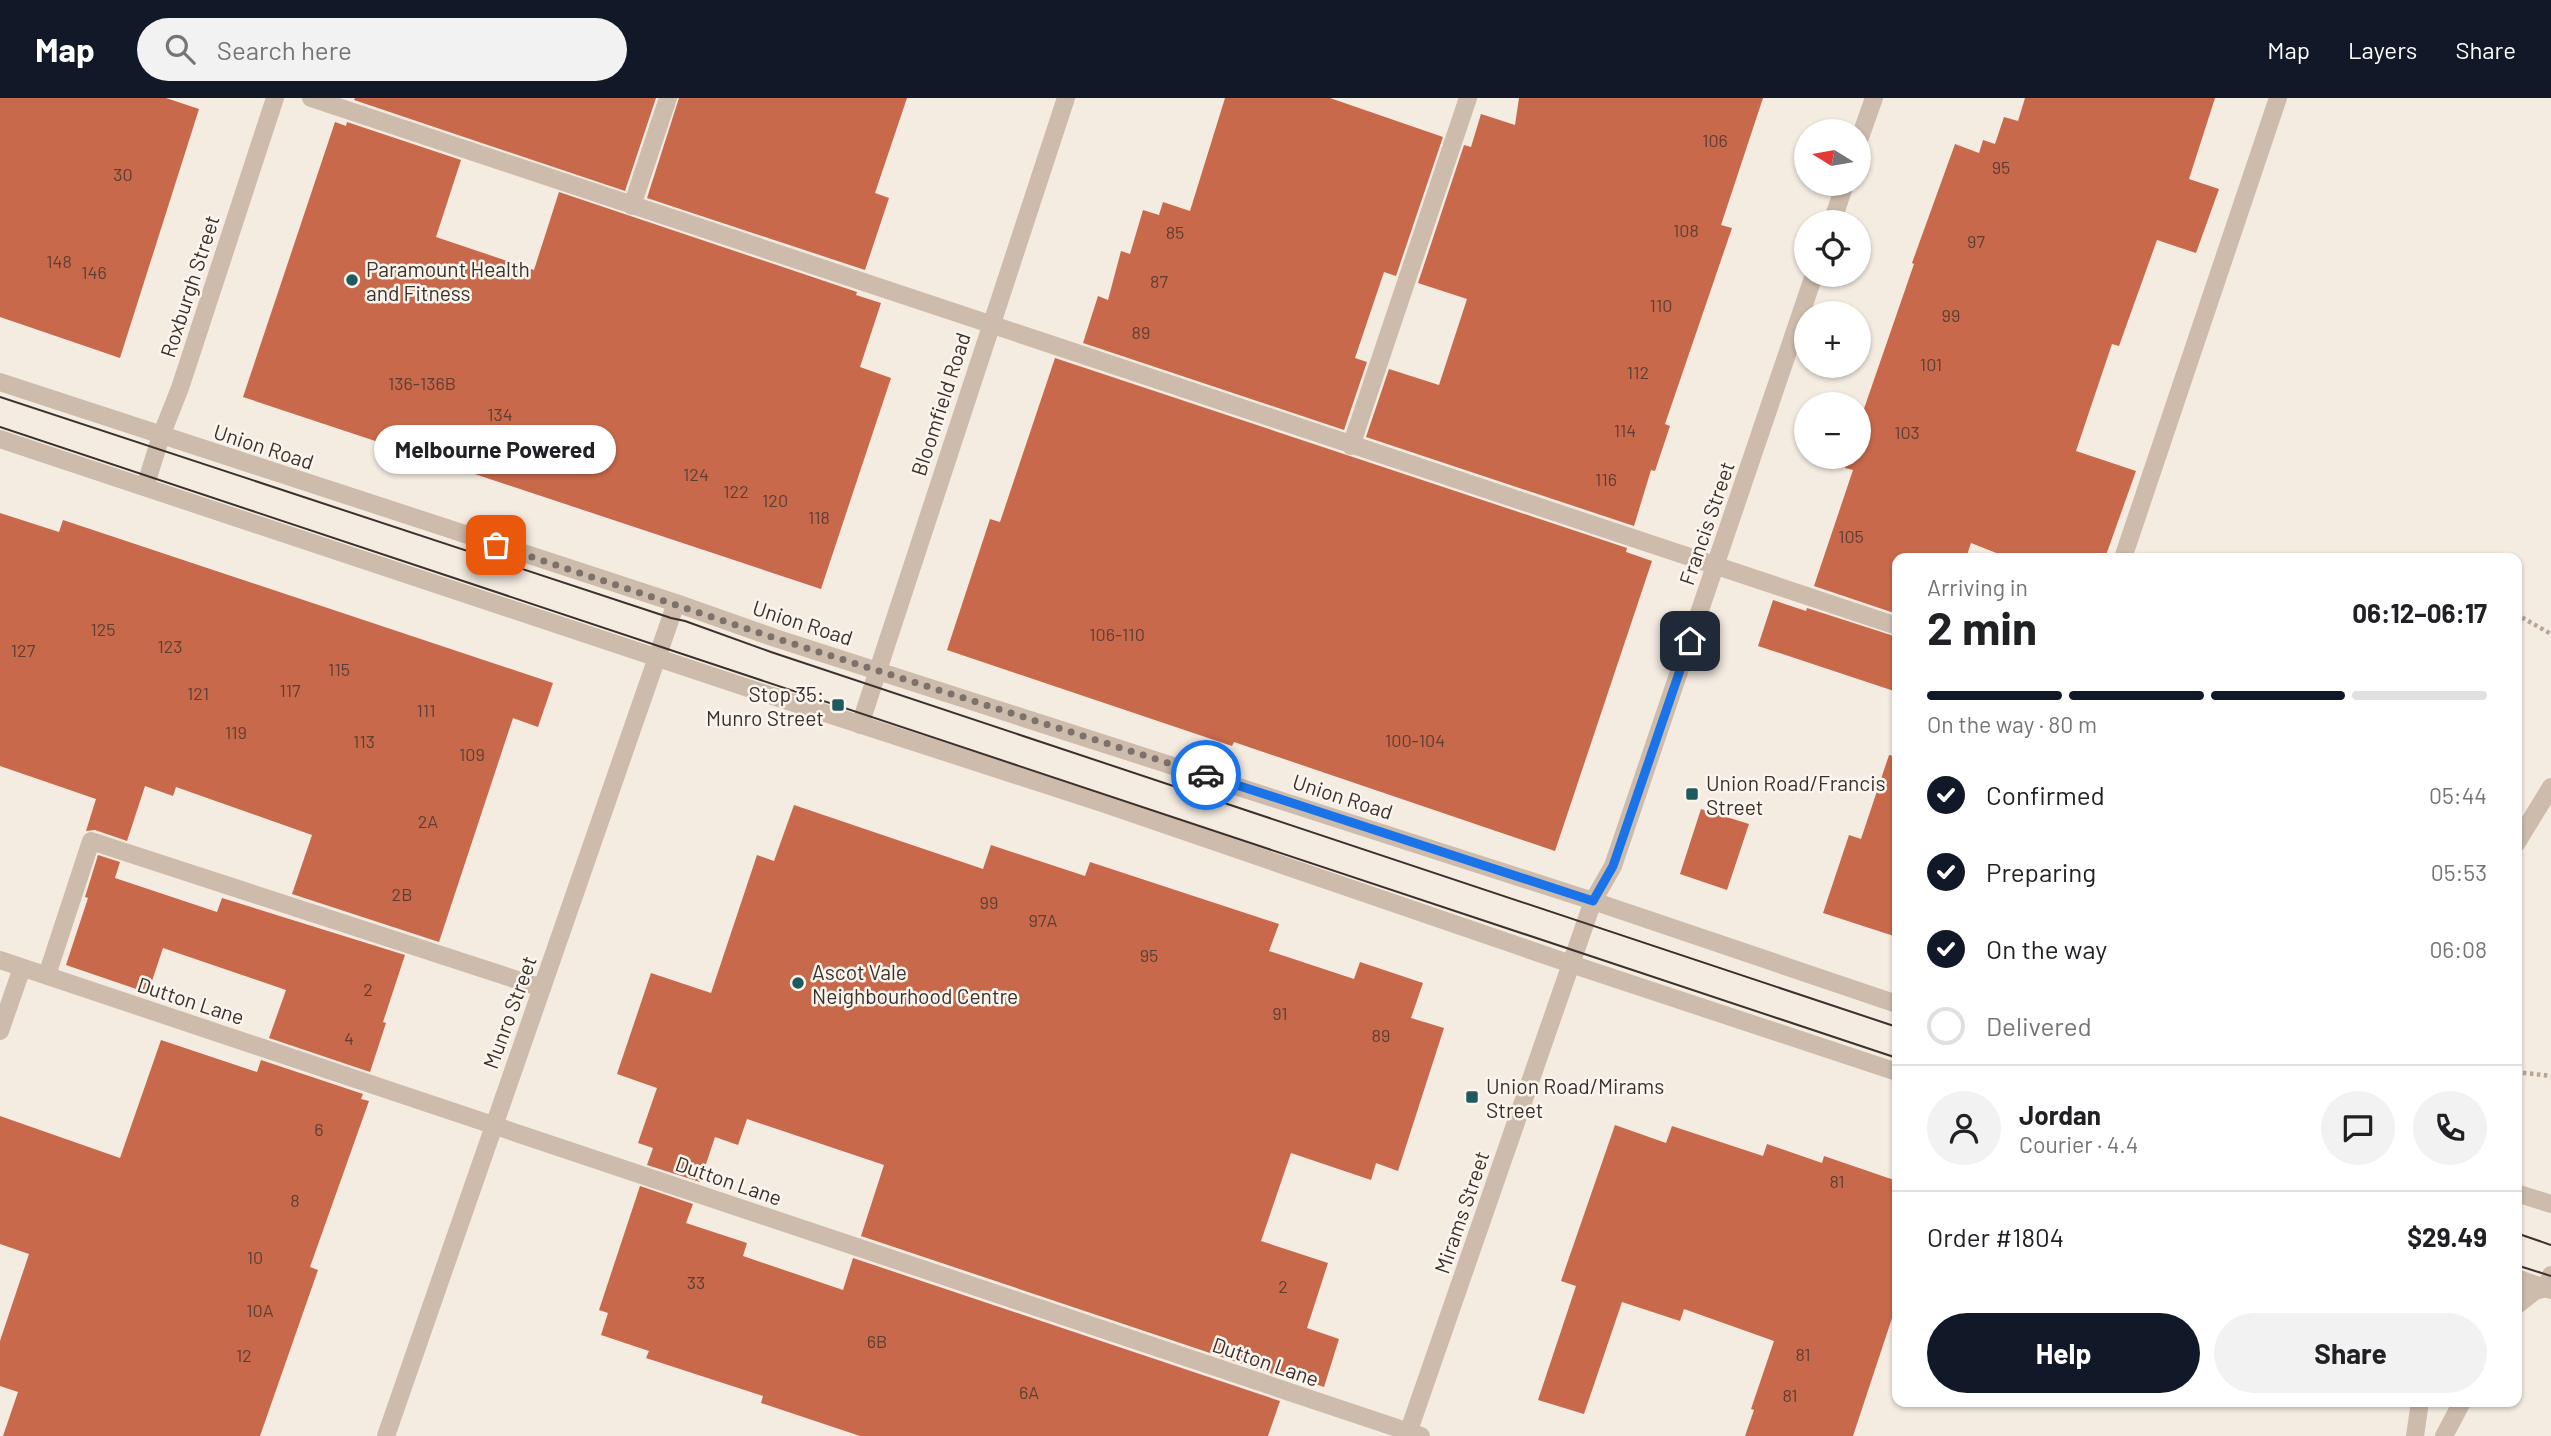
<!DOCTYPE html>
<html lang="en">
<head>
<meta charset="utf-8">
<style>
  :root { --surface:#fff; --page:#f2f2f2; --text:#202124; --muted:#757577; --line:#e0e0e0; --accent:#111827 }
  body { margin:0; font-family:Barlow,sans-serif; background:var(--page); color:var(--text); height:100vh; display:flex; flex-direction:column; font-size:26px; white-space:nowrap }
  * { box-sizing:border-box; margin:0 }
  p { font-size:23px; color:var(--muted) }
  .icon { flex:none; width:38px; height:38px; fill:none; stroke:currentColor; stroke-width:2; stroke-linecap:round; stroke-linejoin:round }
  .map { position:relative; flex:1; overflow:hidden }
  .details { position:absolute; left:1892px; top:455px; width:630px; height:854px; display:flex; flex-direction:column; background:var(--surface); border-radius:14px; box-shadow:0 2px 5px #0004 }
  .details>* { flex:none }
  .needle { width:46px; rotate:281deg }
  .controls { position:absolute; left:1794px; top:21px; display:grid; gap:14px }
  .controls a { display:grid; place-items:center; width:77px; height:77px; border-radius:50%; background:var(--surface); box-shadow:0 2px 5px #0004; font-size:35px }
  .pin { position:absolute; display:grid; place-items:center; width:60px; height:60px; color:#fff; margin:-30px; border-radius:14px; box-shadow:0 4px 10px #0006 }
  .courier { position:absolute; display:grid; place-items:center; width:70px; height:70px; margin:-35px; border:5px solid #1a73e8; border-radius:50%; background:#fff; color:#222; box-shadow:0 2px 9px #0007 }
  .bubble { position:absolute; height:49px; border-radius:24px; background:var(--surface); box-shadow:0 2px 5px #0004; font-size:23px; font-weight:700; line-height:49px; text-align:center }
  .overview em { font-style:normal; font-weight:700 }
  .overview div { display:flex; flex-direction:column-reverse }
  .overview { display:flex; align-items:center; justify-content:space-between; height:119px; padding:0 35px }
  h1 { font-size:46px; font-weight:700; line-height:52px }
  .bar { display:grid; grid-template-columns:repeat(4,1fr); gap:10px 7px; align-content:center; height:84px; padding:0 35px }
  .bar i { height:9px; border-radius:5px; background:var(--line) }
  .bar .current { background:var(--accent) }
  .bar p { grid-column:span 4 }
  .line { display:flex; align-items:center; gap:18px; padding:0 35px; border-top:2px solid var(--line) }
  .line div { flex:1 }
  .round { display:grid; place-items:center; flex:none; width:74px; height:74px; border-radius:37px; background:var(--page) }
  ol { padding:0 35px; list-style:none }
  li { display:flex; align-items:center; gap:21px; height:77px }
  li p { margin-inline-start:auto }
  li .icon { padding:7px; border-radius:50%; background:var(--accent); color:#fff; stroke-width:4 }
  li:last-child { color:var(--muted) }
  li i { width:38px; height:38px; border:4px solid var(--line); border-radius:50% }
  .primary-button { display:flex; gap:14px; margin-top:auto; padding:14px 35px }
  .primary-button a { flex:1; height:80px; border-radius:42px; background:var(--accent); color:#fff; font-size:28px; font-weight:700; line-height:80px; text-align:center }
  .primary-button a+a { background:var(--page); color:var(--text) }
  header { display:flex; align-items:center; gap:42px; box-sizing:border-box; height:98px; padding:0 35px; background:var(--accent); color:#fff }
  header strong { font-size:33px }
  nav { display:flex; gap:38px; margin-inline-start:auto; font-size:24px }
  .search { width:490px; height:63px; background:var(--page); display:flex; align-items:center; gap:18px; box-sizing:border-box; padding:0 24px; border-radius:38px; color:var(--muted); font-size:26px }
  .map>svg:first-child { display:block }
</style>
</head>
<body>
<header>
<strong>Map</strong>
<div class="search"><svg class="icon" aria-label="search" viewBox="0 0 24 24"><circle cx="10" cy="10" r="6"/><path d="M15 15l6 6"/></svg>Search here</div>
<nav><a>Map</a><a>Layers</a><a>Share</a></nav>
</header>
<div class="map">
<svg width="2551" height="1338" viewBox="0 0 2551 1338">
  <rect width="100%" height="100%" fill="#f4ebe1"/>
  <path fill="#c8694b" d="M 0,0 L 166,0 L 199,11 L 120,260 L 0,219 Z
    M 355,0 L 656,0 L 625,93 L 354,2 Z
    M 679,0 L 907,0 L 875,95 L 889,100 L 865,172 L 647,100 Z
    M 1225,0 L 1330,0 L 1443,39 L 1396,178 L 1384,174 L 1355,260 L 1367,264 L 1344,332 L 1083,245 L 1098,198 L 1108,202 L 1121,153 L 1130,156 L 1143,112 L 1159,117 L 1163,104 L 1190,113 Z
    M 1519,0 L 1763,0 L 1721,127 L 1732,130 L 1665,326 L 1670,328 L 1655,373 L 1651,372 L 1634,428 L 1366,339 L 1389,271 L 1439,287 L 1467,201 L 1418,185 L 1464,47 L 1471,49 L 1481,16 L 1515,27 Z
    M 2025,0 L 2215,0 L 2189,81 L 2219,91 L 2196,155 L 2157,142 L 2119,248 L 2112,246 L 2076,353 L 2136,373 L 2105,460 L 2009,460 L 1971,445 L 1966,460 L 1897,460 L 1897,516 L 1814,488 L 1853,372 L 1845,370 L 1848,359 L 1858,359 L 1858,328 L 1914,166 L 1912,165 L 1955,46 L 1979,55 L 1983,42 L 1995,46 L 2004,19 L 2018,23 Z
    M 335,24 L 346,28 L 347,24 L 461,62 L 436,139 L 534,172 L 559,94 L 857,194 L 856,197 L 881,205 L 860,269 L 891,280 L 821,491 L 243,299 Z
    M 1055,260 L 1627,450 L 1626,454 L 1652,463 L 1555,753 L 1234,644 L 1232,648 L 947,552 L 990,421 L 1000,424 Z
    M 0,415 L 59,434 L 63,422 L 553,585 L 538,629 L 513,620 L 439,844 L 292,796 L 312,737 L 176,689 L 173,698 L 145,688 L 127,743 L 95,732 L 86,733 L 96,701 L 0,668 Z
    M 1773,502 L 1806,513 L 1807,510 L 1897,539 L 1897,594 L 1758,548 Z
    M 1889,657 L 1897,659 L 1897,839 L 1823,815 L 1849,737 L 1861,741 Z
    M 794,707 L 983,771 L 991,747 L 1085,778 L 1090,764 L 1279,826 L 1269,853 L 1354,881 L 1360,864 L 1423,885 L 1411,920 L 1444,930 L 1398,1073 L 1376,1065 L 1371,1082 L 1291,1055 L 1261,1143 L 1328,1165 L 1307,1230 L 1339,1241 L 1324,1289 L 1289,1277 L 1288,1281 L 861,1138 L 884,1067 L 747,1021 L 738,1047 L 715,1039 L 700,1084 L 647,1067 L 653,1050 L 638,1045 L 657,990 L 617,976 L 651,875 L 711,895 L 757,757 L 774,763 Z
    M 1701,711 L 1749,726 L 1727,792 L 1680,776 Z
    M 98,757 L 120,764 L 115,780 L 217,814 L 222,800 L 405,857 L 383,924 L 386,925 L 370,974 L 269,940 L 286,892 L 163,850 L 148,895 L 66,867 L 88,800 L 85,799 Z
    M 161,942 L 257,974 L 261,962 L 363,996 L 361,1001 L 369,1003 L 310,1169 L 318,1172 L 260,1338 L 3,1338 L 18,1294 L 0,1288 L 0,1243 L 29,1156 L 0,1146 L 0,1018 L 120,1060 Z
    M 1615,1027 L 1666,1045 L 1672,1028 L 1763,1058 L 1767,1046 L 1822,1065 L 1824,1058 L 1897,1083 L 1897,1205 L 1853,1338 L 1745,1338 L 1754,1312 L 1751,1311 L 1774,1243 L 1684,1211 L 1680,1223 L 1622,1204 L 1584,1316 L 1538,1302 L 1576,1188 L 1561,1183 Z
    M 640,1088 L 693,1106 L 686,1125 L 747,1145 L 743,1158 L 843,1192 L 853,1160 L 1280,1303 L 1268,1338 L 860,1338 L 761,1305 L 763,1298 L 646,1260 L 649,1253 L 601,1237 L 608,1215 L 599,1212 Z"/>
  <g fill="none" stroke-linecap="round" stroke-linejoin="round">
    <path stroke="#b9a596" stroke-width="4.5" stroke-dasharray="3.5 3.5" stroke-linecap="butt" d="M 2516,516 L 2551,536
      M 2516,974 L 2551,978"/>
    <path stroke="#cdbbac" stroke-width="18" d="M 311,0 L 1897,528
      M 632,108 L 668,0
      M 1351,348 L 1468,0
      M 2123,460 L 2278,0
      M 0,862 L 1421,1338
      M 47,877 L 91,743 L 542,890
      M 0,933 L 22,870"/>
    <path stroke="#cdbbac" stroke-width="18" d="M 1858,45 L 1874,0
      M 1832,124 L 1845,86
      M 161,338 L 180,290 L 275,0
      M 860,627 L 1066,0
      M 2516,746 L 2551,689
      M 1593,803 L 1613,768 L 1814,177
      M 2516,1208 L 2535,1193 L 2546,1190 L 2551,1177
      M 386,1338 L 676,505
      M 1407,1338 L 1571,866
      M 2415,1338 L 2420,1304
      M 2444,1338 L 2462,1304"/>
    <path stroke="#cdbbac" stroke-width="18" d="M 0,284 L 676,505 L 775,540 L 1593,803 L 1897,906
      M 0,341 L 760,594 L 1102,705 L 1571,866 L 1897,974
      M 145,389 L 161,338
      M 1571,866 L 1593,803
      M 2516,1095 L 2551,1106
      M 2516,1180 L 2551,1192"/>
    <path stroke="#3b302b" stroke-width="2" d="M 0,299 L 671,520 L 685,523 L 771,554 L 1897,929
      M 0,329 L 1897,960
      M 2516,1135 L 2551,1147
      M 2516,1167 L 2551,1178"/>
  </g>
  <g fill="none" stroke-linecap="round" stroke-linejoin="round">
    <path stroke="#7c716b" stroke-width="7" stroke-dasharray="0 12.6" d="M 496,447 L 775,540 L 1206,677"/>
    <path stroke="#1a73e8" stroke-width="9" d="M 1206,677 L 1593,803 L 1613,768 L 1690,543"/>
  </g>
  <g fill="#1f5a5e" stroke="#fbf5ee" stroke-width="2.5">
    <circle cx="352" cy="182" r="7"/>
    <rect x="831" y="600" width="14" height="14" rx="3.5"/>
    <rect x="1685" y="689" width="14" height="14" rx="3.5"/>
    <circle cx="798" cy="885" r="7"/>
    <rect x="1465" y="992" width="14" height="14" rx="3.5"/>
  </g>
  <g text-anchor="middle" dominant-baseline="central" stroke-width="5" stroke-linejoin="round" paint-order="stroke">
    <g font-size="18" fill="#5e3e33">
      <text x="1715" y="42">106</text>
      <text x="2001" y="69">95</text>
      <text x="123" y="76">30</text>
      <text x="1686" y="132">108</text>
      <text x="1175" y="134">85</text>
      <text x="1976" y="143">97</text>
      <text x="59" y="163">148</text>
      <text x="94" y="174">146</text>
      <text x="1159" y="183">87</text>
      <text x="1661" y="207">110</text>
      <text x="1951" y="217">99</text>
      <text x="1141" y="234">89</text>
      <text x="1931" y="266">101</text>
      <text x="1638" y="274">112</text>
      <text x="422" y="285">136-136B</text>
      <text x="500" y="316">134</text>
      <text x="1625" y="332">114</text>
      <text x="1907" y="334">103</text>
      <text x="696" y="376">124</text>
      <text x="1606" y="381">116</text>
      <text x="736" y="393">122</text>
      <text x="775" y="402">120</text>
      <text x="819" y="419">118</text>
      <text x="1851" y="438">105</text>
      <text x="103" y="531">125</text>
      <text x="1117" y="536">106-110</text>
      <text x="170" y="548">123</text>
      <text x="23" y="552">127</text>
      <text x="339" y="571">115</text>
      <text x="290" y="592">117</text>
      <text x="198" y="595">121</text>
      <text x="426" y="612">111</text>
      <text x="236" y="634">119</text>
      <text x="1415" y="642">100-104</text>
      <text x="364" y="643">113</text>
      <text x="472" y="656">109</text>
      <text x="428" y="723">2A</text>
      <text x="402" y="796">2B</text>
      <text x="989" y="804">99</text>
      <text x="1043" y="822">97A</text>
      <text x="1149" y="857">95</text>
      <text x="368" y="891">2</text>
      <text x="1280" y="915">91</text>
      <text x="1381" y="937">89</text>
      <text x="349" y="940">4</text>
      <text x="319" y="1031">6</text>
      <text x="1837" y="1083">81</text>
      <text x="295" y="1102">8</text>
      <text x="255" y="1159">10</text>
      <text x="696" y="1184">33</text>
      <text x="1283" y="1188">2</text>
      <text x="260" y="1212">10A</text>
      <text x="877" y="1243">6B</text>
      <text x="1803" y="1256">81</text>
      <text x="244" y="1257">12</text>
      <text x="1029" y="1294">6A</text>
      <text x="1790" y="1297">81</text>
    </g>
    <g font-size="21" fill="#3b302b" stroke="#fbf5ee" text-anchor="start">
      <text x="366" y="170">Paramount Health<tspan x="366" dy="24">and Fitness</tspan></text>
      <text x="824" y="595" text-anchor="end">Stop 35:<tspan x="824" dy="24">Munro Street</tspan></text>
      <text x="1706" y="684">Union Road/Francis<tspan x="1706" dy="24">Street</tspan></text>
      <text x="812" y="873">Ascot Vale<tspan x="812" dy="24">Neighbourhood Centre</tspan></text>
      <text x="1486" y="987">Union Road/Mirams<tspan x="1486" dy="24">Street</tspan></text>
    </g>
    <g font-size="21" fill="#3b302b" stroke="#fbf5ee">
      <text transform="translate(189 188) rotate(-72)">Roxburgh Street</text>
      <text transform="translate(940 306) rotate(-72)">Bloomfield Road</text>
      <text transform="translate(264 348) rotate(18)">Union Road</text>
      <text transform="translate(1706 425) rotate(-71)">Francis Street</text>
      <text transform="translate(803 524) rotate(18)">Union Road</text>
      <text transform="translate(1343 698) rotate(18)">Union Road</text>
      <text transform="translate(191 902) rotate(18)">Dutton Lane</text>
      <text transform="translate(509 914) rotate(-70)">Munro Street</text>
      <text transform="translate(729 1082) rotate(19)">Dutton Lane</text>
      <text transform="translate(1461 1114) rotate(-71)">Mirams Street</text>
      <text transform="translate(1266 1263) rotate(19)">Dutton Lane</text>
    </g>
  </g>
</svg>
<div class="controls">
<a><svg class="needle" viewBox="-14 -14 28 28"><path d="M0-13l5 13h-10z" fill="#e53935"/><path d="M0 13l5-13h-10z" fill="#757577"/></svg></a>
<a><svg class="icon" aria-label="locate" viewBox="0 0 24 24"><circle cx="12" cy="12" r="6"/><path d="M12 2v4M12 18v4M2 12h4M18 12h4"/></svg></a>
<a>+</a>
<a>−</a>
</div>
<div class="pin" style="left:496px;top:447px;background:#ea580c"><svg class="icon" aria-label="bag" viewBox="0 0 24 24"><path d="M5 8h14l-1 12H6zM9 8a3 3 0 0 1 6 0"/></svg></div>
<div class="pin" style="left:1690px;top:543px;background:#1f2937"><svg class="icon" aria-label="home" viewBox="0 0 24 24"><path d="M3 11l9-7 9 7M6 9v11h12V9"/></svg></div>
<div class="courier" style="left:1206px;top:677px"><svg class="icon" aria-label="car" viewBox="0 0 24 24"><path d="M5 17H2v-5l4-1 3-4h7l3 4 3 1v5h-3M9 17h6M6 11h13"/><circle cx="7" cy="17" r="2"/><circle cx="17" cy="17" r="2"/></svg></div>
<div class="bubble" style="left:374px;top:327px;width:242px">Melbourne Powered</div>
<section class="details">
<div class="overview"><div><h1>2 min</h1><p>Arriving in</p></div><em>06:12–06:17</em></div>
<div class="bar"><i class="current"></i><i class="current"></i><i class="current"></i><i></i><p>On the way · 80 m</p></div>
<ol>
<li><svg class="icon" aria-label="check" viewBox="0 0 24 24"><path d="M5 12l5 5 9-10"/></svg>Confirmed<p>05:44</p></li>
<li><svg class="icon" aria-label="check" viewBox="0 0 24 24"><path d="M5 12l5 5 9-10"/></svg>Preparing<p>05:53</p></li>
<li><svg class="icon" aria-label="check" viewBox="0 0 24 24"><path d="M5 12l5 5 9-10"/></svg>On the way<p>06:08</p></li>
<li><i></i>Delivered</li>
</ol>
<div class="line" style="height:126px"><a class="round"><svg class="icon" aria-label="person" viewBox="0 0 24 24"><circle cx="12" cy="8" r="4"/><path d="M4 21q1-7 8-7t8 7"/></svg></a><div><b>Jordan</b><p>Courier · 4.4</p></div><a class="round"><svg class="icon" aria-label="chat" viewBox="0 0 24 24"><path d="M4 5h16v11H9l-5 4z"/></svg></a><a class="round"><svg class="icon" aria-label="phone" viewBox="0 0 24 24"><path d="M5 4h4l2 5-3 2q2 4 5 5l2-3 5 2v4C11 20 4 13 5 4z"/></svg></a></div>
<div class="line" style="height:91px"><div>Order #1804</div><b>$29.49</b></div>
<div class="primary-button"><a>Help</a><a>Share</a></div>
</section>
</div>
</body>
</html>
